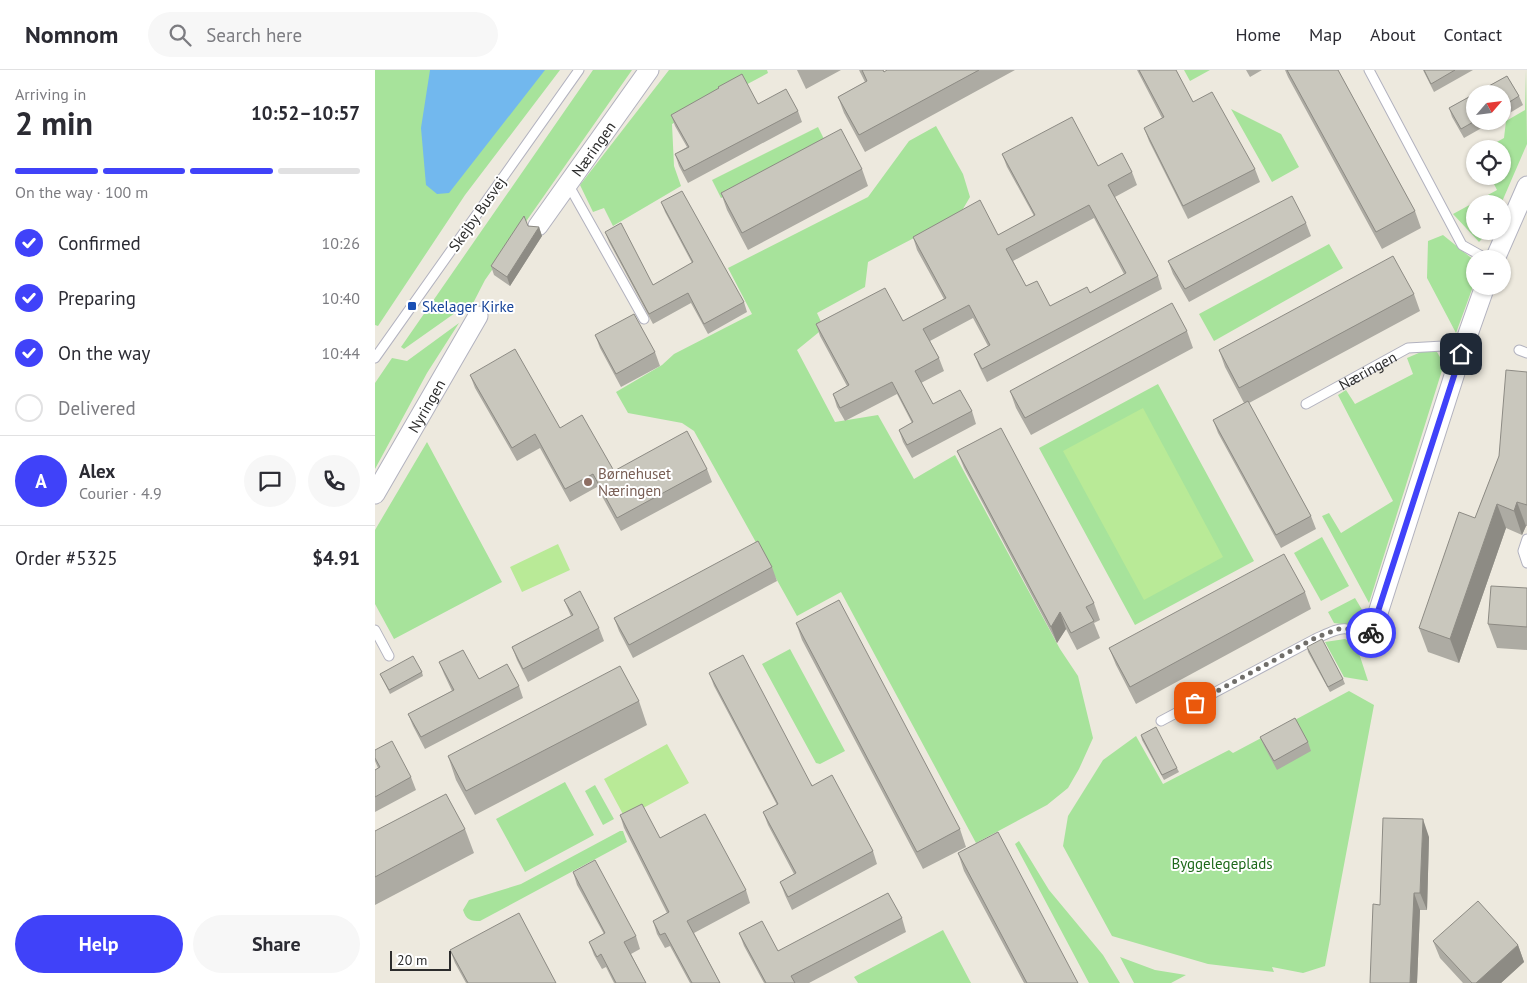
<!DOCTYPE html>
<html lang="en">
<head>
<meta charset="utf-8">
<style>
  :root { --surface:#fff; --page:#f7f7f7; --text:#2b2b33; --muted:#7c7c81; --line:#e1e1e2; --accent:#4042f9 }
  body { margin:0; font-family:"PT Sans",sans-serif; background:var(--page); color:var(--text); height:100vh; display:flex; flex-direction:column; font-size:19px; white-space:nowrap }
  * { box-sizing:border-box; margin:0 }
  p { font-size:16px; color:var(--muted) }
  .icon { flex:none; width:28px; height:28px; fill:none; stroke:currentColor; stroke-width:2; stroke-linecap:round; stroke-linejoin:round }
  .map { position:relative; flex:1; overflow:hidden }
  .sheet { display:flex; flex-direction:column; background:var(--surface); width:375px }
  .sheet>* { flex:none }
  .needle { width:32px; rotate:62deg }
  .buttons { position:absolute; left:1091px; top:15px; display:grid; gap:10px }
  .buttons a { display:grid; place-items:center; width:45px; height:45px; border-radius:50%; background:var(--surface); box-shadow:0 1px 4px #0004; font-size:25px }
  .scale { position:absolute; left:15px; bottom:12px; width:61px; box-sizing:border-box; padding-left:5px; border:2px solid #2c2c2c; border-top:0; font-size:14px; line-height:18px; white-space:nowrap; color:#2c2c2c; -webkit-text-stroke:4px #fff; paint-order:stroke }
  .pin { position:absolute; display:grid; place-items:center; width:42px; height:42px; color:#fff; margin:-21px; border-radius:10px; box-shadow:0 2px 8px #0006 }
  .courier { position:absolute; display:grid; place-items:center; width:50px; height:50px; margin:-25px; border:4px solid #4042f9; border-radius:50%; background:#fff; color:#222; box-shadow:0 1px 6px #0007 }
  .headline em { font-style:normal; font-weight:700 }
  .headline div { display:flex; flex-direction:column-reverse }
  .headline { display:flex; align-items:center; justify-content:space-between; height:85px; padding:0 15px }
  h1 { font-size:32px; font-weight:700; line-height:38px }
  .bar { display:grid; grid-template-columns:repeat(4,1fr); gap:8px 5px; align-content:center; height:60px; padding:0 15px }
  .bar i { height:6px; border-radius:4px; background:var(--line) }
  .bar .active { background:var(--accent) }
  .bar p { grid-column:span 4 }
  .line { display:flex; align-items:center; gap:12px; padding:0 15px; border-top:1px solid var(--line) }
  .line div { flex:1 }
  .round { display:grid; place-items:center; flex:none; width:52px; height:52px; border-radius:26px; background:var(--page) }
  ol { padding:0 15px; list-style:none }
  li { display:flex; align-items:center; gap:15px; height:55px }
  li p { margin-inline-start:auto }
  li .icon { padding:5px; border-radius:50%; background:var(--accent); color:#fff; stroke-width:4 }
  li:last-child { color:var(--muted) }
  li i { width:28px; height:28px; border:2px solid var(--line); border-radius:50% }
  .primary-button { display:flex; gap:10px; margin-top:auto; padding:10px 15px }
  .primary-button a { flex:1; height:58px; border-radius:30px; background:var(--accent); color:#fff; font-size:20px; font-weight:700; line-height:58px; text-align:center }
  .primary-button a+a { background:var(--page); color:var(--text) }
  header { display:flex; align-items:center; gap:30px; box-sizing:border-box; height:70px; padding:0 25px; background:var(--surface); border-bottom:1px solid var(--line) }
  header strong { font-size:24px }
  nav { display:flex; gap:28px; margin-inline-start:auto; font-size:18px }
  .search { width:350px; height:45px; background:var(--page); display:flex; align-items:center; gap:12px; box-sizing:border-box; padding:0 18px; border-radius:28px; color:var(--muted); font-size:19px }
  main { display:flex; flex:1; min-height:0 }
  .map>svg:first-child { display:block }
</style>
</head>
<body>
<header>
<strong>Nomnom</strong>
<div class="search"><svg class="icon" aria-label="search" viewBox="0 0 24 24"><circle cx="10" cy="10" r="6"/><path d="M15 15l6 6"/></svg>Search here</div>
<nav><a>Home</a><a>Map</a><a>About</a><a>Contact</a></nav>
</header>
<main>
<section class="sheet">
<div class="headline"><div><h1>2 min</h1><p>Arriving in</p></div><em>10:52–10:57</em></div>
<div class="bar"><i class="active"></i><i class="active"></i><i class="active"></i><i></i><p>On the way · 100 m</p></div>
<ol>
<li><svg class="icon" aria-label="check" viewBox="0 0 24 24"><path d="M5 12l5 5 9-10"/></svg>Confirmed<p>10:26</p></li>
<li><svg class="icon" aria-label="check" viewBox="0 0 24 24"><path d="M5 12l5 5 9-10"/></svg>Preparing<p>10:40</p></li>
<li><svg class="icon" aria-label="check" viewBox="0 0 24 24"><path d="M5 12l5 5 9-10"/></svg>On the way<p>10:44</p></li>
<li><i></i>Delivered</li>
</ol>
<div class="line" style="height:90px"><b class="round" style="background:var(--accent);color:#fff">A</b><div><b>Alex</b><p>Courier · 4.9</p></div><a class="round"><svg class="icon" aria-label="chat" viewBox="0 0 24 24"><path d="M4 5h16v11H9l-5 4z"/></svg></a><a class="round"><svg class="icon" aria-label="phone" viewBox="0 0 24 24"><path d="M5 4h4l2 5-3 2q2 4 5 5l2-3 5 2v4C11 20 4 13 5 4z"/></svg></a></div>
<div class="line" style="height:65px"><div>Order #5325</div><b>$4.91</b></div>
<div class="primary-button"><a>Help</a><a>Share</a></div>
</section>
<div class="map">
<svg width="1152" height="913" viewBox="0 0 1152 913">
  <rect width="100%" height="100%" fill="#ede9de"/>
  <path fill="#a7e39b" d="M 0,0 L 185,0 L 90,125 L 3,256 L 0,255 Z
    M 218,0 L 257,0 L 110,210 L 94,241 L 80,243 L 29,279 L 26,277 Z
    M 294,0 L 392,0 L 393,3 L 297,54 L 299,96 L 306,116 L 238,156 L 229,138 L 218,142 L 205,115 Z
    M 809,0 L 835,0 L 815,11 Z
    M 1151,0 L 1152,74 L 1126,134 L 1100,134 L 1100,161 L 1114,161 L 1104,172 L 1078,144 L 1122,120 L 1115,106 L 1128,106 L 1128,79 L 1109,79 L 1129,68 L 1131,51 L 1150,40 Z
    M 856,39 L 906,64 L 924,97 L 897,112 Z
    M 561,56 L 588,104 L 595,127 L 585,144 L 493,192 L 490,217 L 442,243 L 449,258 L 422,280 L 460,352 L 503,345 L 539,409 L 580,385 L 685,579 L 703,606 L 718,668 L 704,699 L 693,718 L 672,735 L 601,773 L 466,522 L 422,546 L 319,361 L 307,353 L 253,343 L 241,322 L 287,295 L 299,284 L 377,244 L 353,198 L 493,127 L 534,71 Z
    M 443,57 L 451,73 L 346,128 L 337,110 Z
    M 1068,165 L 1100,191 L 1100,211 L 1081,263 L 1052,208 L 1053,171 Z
    M 954,174 L 968,198 L 839,271 L 824,244 Z
    M 84,253 L 52,303 L 0,399 L 0,313 L 17,288 L 32,291 Z
    M 1046,282 L 1062,282 L 1069,294 L 994,533 L 947,446 L 954,443 L 966,463 L 1018,431 L 963,325 L 971,320 L 980,334 L 1038,304 L 1032,288 Z
    M 783,314 L 879,491 L 760,555 L 664,378 Z
    M 52,372 L 127,512 L 19,569 L 0,534 L 0,460 Z
    M 947,467 L 974,516 L 946,531 L 919,483 Z
    M 980,528 L 992,548 L 980,556 L 959,553 L 953,542 Z
    M 970,569 L 981,574 L 993,611 L 969,607 L 950,572 Z
    M 415,579 L 470,681 L 445,694 L 441,693 L 387,594 Z
    M 974,621 L 999,635 L 950,896 L 928,903 L 897,897 L 899,902 L 833,894 L 737,866 L 688,776 L 693,746 L 728,690 L 761,666 L 788,714 L 854,680 L 858,683 Z
    M 190,712 L 219,765 L 150,802 L 121,749 Z
    M 220,715 L 239,749 L 228,755 L 210,721 Z
    M 245,761 L 248,761 L 252,772 L 105,851 C 96,851 91,850 88,840 L 94,830 L 146,814 Z
    M 644,771 L 674,820 L 728,885 L 745,913 L 714,913 L 640,774 Z
    M 568,860 L 596,913 L 483,913 L 479,907 Z
    M 745,887 L 780,900 L 811,905 L 796,913 L 759,913 Z"/>
  <path fill="#b9ea97" d="M 768,338 L 848,487 L 769,530 L 688,381 Z
    M 183,474 L 195,500 L 147,522 L 135,497 Z
    M 292,674 L 314,713 L 250,748 L 229,709 Z"/>
  <path fill="#72b8ee" d="M 55,0 L 170,0 L 74,123 L 62,124 L 51,115 L 46,58 Z"/>
  <g fill="none" stroke-linecap="round" stroke-linejoin="round">
    <g stroke="#b2b2bf" stroke-width="11">
      <g id="service">
        <path d="M 994,0 L 1087,175 L 1112,189"/>
        <path d="M 193,114 L 269,249"/>
        <path d="M 1144,280 L 1152,283"/>
        <path d="M 0,288 L 204,0"/>
        <path id="s1" d="M 931,334 L 1033,278 L 1068,276 L 1086,284"/>
        <path d="M 1152,469 L 1148,481 L 1152,493"/>
        <path d="M 0,560 L 14,586"/>
        <path d="M 786,651 L 940,569 C 967,557 970,553 994,571"/>
      </g>
    </g>
    <g stroke="#b2b2bf" stroke-width="21">
      <g id="minor">
        <path id="s2" d="M 163,156 L 274,0"/>
        <path d="M 1120,189 L 1152,116"/>
        <path id="s3" d="M 0,424 L 103,246"/>
        <path d="M 994,571 L 1086,284 L 1110,216"/>
      </g>
    </g>
    <use href="#service" stroke="#fff" stroke-width="9"/>
    <use href="#minor" stroke="#fff" stroke-width="19"/>
  </g>
  <path fill="#adaba3" fill-rule="evenodd" d="M 422,0 L 466,0 L 431,19 Z
    M 484,0 L 508,0 L 509,2 L 512,0 L 640,0 L 490,82 L 469,43 L 463,27 L 490,12 Z
    M 762,0 L 801,0 L 818,32 L 880,99 L 885,112 L 813,149 L 774,71 L 769,58 L 787,48 Z
    M 871,0 L 887,0 L 875,7 Z
    M 910,0 L 963,0 L 1040,141 L 1046,158 L 1007,179 L 913,7 Z
    M 1048,0 L 1098,0 L 1059,22 Z
    M 1132,6 L 1144,26 L 1148,35 L 1128,47 L 1128,24 L 1100,24 L 1100,51 L 1119,51 L 1089,68 L 1077,47 L 1074,38 Z
    M 383,34 L 423,41 L 427,52 L 313,113 L 304,96 L 300,84 L 312,77 L 300,56 L 296,45 Z
    M 627,84 L 723,96 L 757,102 L 762,115 L 740,127 L 783,206 L 787,219 L 612,312 L 604,296 L 599,284 L 613,276 L 598,248 L 555,271 L 564,288 L 569,301 L 546,313 L 558,334 L 597,341 L 601,354 L 537,388 L 528,372 L 524,360 L 537,353 L 522,324 L 470,351 L 462,337 L 458,324 L 472,316 L 445,266 L 441,254 L 528,251 L 569,229 L 542,180 L 538,167 L 623,165 L 659,146 L 632,97 ZM 719,148 L 749,204 L 715,223 L 675,236 L 651,216 L 638,191 Z
    M 487,99 L 493,116 L 373,180 L 352,140 L 346,123 Z
    M 286,132 L 369,232 L 372,242 L 333,264 L 316,233 L 278,254 L 234,172 L 230,162 L 278,215 L 317,193 L 290,142 Z
    M 931,153 L 936,166 L 814,232 L 798,204 L 793,191 Z
    M 153,156 L 164,157 L 167,166 L 135,216 L 119,205 L 116,196 Z
    M 1039,224 L 1045,241 L 874,333 L 936,446 L 941,459 L 906,478 L 843,363 L 838,350 L 869,333 L 850,297 L 844,280 Z
    M 812,261 L 818,278 L 656,365 L 641,338 L 635,321 Z
    M 220,265 L 280,282 L 285,296 L 246,317 L 225,278 Z
    M 1152,302 L 1152,456 L 1151,456 L 1147,465 L 1131,458 L 1084,593 L 1053,582 L 1044,558 L 1100,448 L 1124,386 Z
    M 95,305 L 185,358 L 239,401 L 332,399 L 337,412 L 246,461 L 222,417 L 195,432 L 165,378 L 142,391 L 100,318 Z
    M 582,381 L 719,533 L 725,550 L 719,553 L 725,568 L 702,580 L 691,559 L 682,573 L 589,398 Z
    M 397,497 L 402,511 L 258,588 L 244,561 L 239,548 Z
    M 1152,518 L 1152,580 L 1122,578 L 1113,554 Z
    M 930,522 L 936,539 L 761,634 L 741,595 L 734,578 Z
    M 189,530 L 224,558 L 229,571 L 153,612 L 142,590 L 137,577 L 196,546 Z
    M 421,553 L 585,759 L 591,777 L 548,799 L 427,570 Z
    M 932,577 L 968,609 L 970,614 L 955,622 L 933,582 Z
    M 64,592 L 104,609 L 144,616 L 148,628 L 50,679 L 38,656 L 33,644 L 77,621 L 69,604 Z
    M 47,602 L 48,606 L 15,624 L 5,604 Z
    M 334,603 L 498,781 L 502,794 L 417,840 L 410,825 L 405,812 L 419,804 L 393,755 L 388,742 L 402,735 L 339,616 Z
    M 264,631 L 272,655 L 100,745 L 81,710 L 73,686 Z
    M 766,665 L 802,698 L 804,702 L 789,710 L 767,670 Z
    M 885,667 L 933,672 L 936,681 L 902,700 L 889,676 Z
    M 0,680 L 36,707 L 41,720 L 0,742 L 0,700 L 3,698 L 0,691 Z
    M 245,745 L 285,768 L 371,820 L 375,833 L 319,863 L 345,913 L 315,913 L 295,876 L 290,878 L 282,864 L 278,851 L 292,843 L 249,758 Z
    M 90,759 L 99,783 L 0,835 L 0,761 Z
    M 1054,767 L 1052,840 L 1045,840 L 1042,913 L 995,913 L 1005,835 Z
    M 583,783 L 703,913 L 649,913 L 589,801 Z
    M 198,802 L 261,866 L 265,879 L 256,884 L 271,913 L 239,913 L 231,897 L 227,899 L 219,885 L 214,872 L 229,864 L 202,815 Z
    M 527,848 L 531,862 L 434,913 L 389,913 L 369,876 L 364,863 L 403,881 Z
    M 1058,871 L 1143,875 L 1149,892 L 1126,913 L 1088,913 L 1065,888 Z
    M 75,880 L 181,913 L 91,913 L 80,893 Z"/>
  <path fill="#8d8b84" d="M 164,157 L 167,166 L 135,216 L 132,207 Z
    M 1142,432 L 1151,456 L 1147,465 L 1139,441 Z
    M 1122,434 L 1131,458 L 1084,593 L 1075,569 Z
    M 685,542 L 691,559 L 682,573 L 676,557 Z
    M 1048,749 L 1054,767 L 1052,840 L 1045,823 Z
    M 1039,823 L 1045,840 L 1042,913 L 1035,913 Z
    M 1143,875 L 1149,892 L 1126,913 L 1101,913 Z"/>
  <path fill="#c9c7bd" stroke="#8d8b84" fill-rule="evenodd" d="M 487,0 L 508,0 L 509,2 L 512,0 L 604,0 L 484,65 L 463,27 L 492,11 Z
    M 764,0 L 801,0 L 818,32 L 837,22 L 880,99 L 808,136 L 769,58 L 789,47 Z
    M 912,0 L 963,0 L 1040,141 L 1001,162 Z
    M 1049,0 L 1080,0 L 1056,14 Z
    M 367,4 L 383,34 L 411,19 L 423,41 L 309,101 L 300,84 L 314,77 L 296,45 L 344,18 L 343,17 Z
    M 1132,6 L 1144,26 L 1128,36 L 1128,24 L 1100,24 L 1100,51 L 1086,59 L 1074,38 Z
    M 697,47 L 723,96 L 747,83 L 757,102 L 733,115 L 783,206 L 607,299 L 599,284 L 615,275 L 594,235 L 548,259 L 564,288 L 540,301 L 558,334 L 585,320 L 597,341 L 532,375 L 524,360 L 538,352 L 517,312 L 465,338 L 458,324 L 474,315 L 441,254 L 510,218 L 528,251 L 571,228 L 538,167 L 605,130 L 623,165 L 660,145 L 627,84 ZM 714,135 L 751,203 L 715,223 L 712,217 L 675,236 L 662,211 L 651,216 L 631,179 Z
    M 466,59 L 487,99 L 367,163 L 346,123 Z
    M 307,121 L 369,232 L 329,254 L 313,223 L 274,244 L 230,162 L 246,153 L 278,215 L 318,192 L 286,132 Z
    M 917,126 L 931,153 L 810,219 L 793,191 Z
    M 149,146 L 153,156 L 164,157 L 132,207 L 116,196 Z
    M 1018,186 L 1039,224 L 864,318 L 844,280 Z
    M 797,233 L 812,261 L 650,348 L 635,321 Z
    M 259,244 L 280,282 L 241,304 L 220,265 Z
    M 140,279 L 185,358 L 207,345 L 239,401 L 312,361 L 332,399 L 242,448 L 218,404 L 190,419 L 160,364 L 137,378 L 95,305 Z
    M 1131,300 L 1152,302 L 1152,435 L 1142,432 L 1139,441 L 1122,434 L 1075,569 L 1044,558 L 1084,442 L 1100,448 L 1124,386 Z
    M 873,331 L 936,446 L 901,465 L 838,350 Z
    M 626,358 L 719,533 L 711,537 L 719,551 L 696,563 L 685,542 L 676,557 L 582,381 Z
    M 383,471 L 397,497 L 254,575 L 239,548 Z
    M 909,484 L 930,522 L 755,617 L 734,578 Z
    M 1116,516 L 1152,518 L 1152,557 L 1113,554 Z
    M 205,521 L 224,558 L 148,599 L 137,577 L 198,545 L 189,530 Z
    M 464,530 L 585,759 L 542,782 L 421,553 Z
    M 947,569 L 968,609 L 953,617 L 932,577 Z
    M 88,580 L 104,609 L 132,594 L 144,616 L 46,667 L 33,644 L 79,620 L 64,592 Z
    M 368,585 L 437,716 L 457,705 L 498,781 L 413,827 L 405,812 L 421,803 L 388,742 L 403,734 L 334,603 Z
    M 38,586 L 47,602 L 14,620 L 5,604 Z
    M 245,596 L 264,631 L 91,721 L 73,686 Z
    M 920,648 L 933,672 L 899,691 L 885,667 Z
    M 781,657 L 802,698 L 787,705 L 766,665 Z
    M 17,671 L 36,707 L 0,727 L 0,700 L 5,697 L 0,688 L 0,680 Z
    M 71,724 L 90,759 L 0,807 L 0,761 Z
    M 267,734 L 285,768 L 330,744 L 371,820 L 312,851 L 345,913 L 317,913 L 290,863 L 285,865 L 278,851 L 294,842 L 245,745 Z
    M 1008,748 L 1048,749 L 1045,823 L 1039,823 L 1035,913 L 995,913 L 998,834 L 1005,835 Z
    M 623,762 L 703,913 L 652,913 L 583,783 Z
    M 220,790 L 261,866 L 249,872 L 271,913 L 241,913 L 226,884 L 222,887 L 214,872 L 230,863 L 198,802 Z
    M 513,823 L 527,848 L 416,906 L 420,913 L 391,913 L 364,863 L 387,851 L 403,881 Z
    M 1103,831 L 1143,875 L 1101,913 L 1097,913 L 1058,871 Z
    M 144,843 L 181,913 L 93,913 L 75,880 Z"/>
  <g fill="none" stroke-linecap="round" stroke-linejoin="round">
    <path stroke="#706e6a" stroke-width="5" stroke-dasharray="0 9" d="M 820,633 L 940,568 L 963,559 L 977,559 L 994,571 L 996,563"/>
    <path stroke="#4042f9" stroke-width="6" d="M 996,563 L 1086,284"/>
  </g>
  <rect fill="#1a4fb4" stroke="#fff" stroke-width="2" x="32" y="231" width="10" height="10" rx="2.5"/>
  <circle fill="#8d6e63" stroke="#fff" stroke-width="2" cx="213" cy="412" r="5"/>
  <g text-anchor="middle" dominant-baseline="central" stroke-width="4" stroke-linejoin="round" paint-order="stroke">
    <g font-size="15" fill="#2c2c2c" stroke="#fff">
      <text stroke="none"><textPath href="#s2" startOffset="95">Næringen</textPath></text>
      <text transform="translate(102 144) rotate(-55)">Skejby Busvej</text>
      <text stroke="none"><textPath href="#s1" startOffset="70">Næringen</textPath></text>
      <text stroke="none"><textPath href="#s3" startOffset="102">Nyringen</textPath></text>
    </g>
    <g font-size="15" fill="#164399" stroke="#fff" text-anchor="start">
      <text x="47" y="236">Skelager Kirke</text>
    </g>
    <g font-size="15" fill="#785e54" stroke="#fff" text-anchor="start">
      <text x="223" y="403">Børnehuset<tspan x="223" dy="17">Næringen</tspan></text>
    </g>
    <g font-size="15" fill="#1e691b" stroke="#fff">
      <text x="847" y="793">Byggelegeplads</text>
    </g>
  </g>
</svg>
<div class="buttons">
<a><svg class="needle" viewBox="-14 -14 28 28"><path d="M0-13l5 13h-10z" fill="#e53935"/><path d="M0 13l5-13h-10z" fill="#7c7c81"/></svg></a>
<a><svg class="icon" aria-label="locate" viewBox="0 0 24 24"><circle cx="12" cy="12" r="6"/><path d="M12 2v4M12 18v4M2 12h4M18 12h4"/></svg></a>
<a>+</a>
<a>−</a>
</div>
<div class="scale">20 m</div>
<div class="pin" style="left:820px;top:633px;background:#ea580c"><svg class="icon" aria-label="bag" viewBox="0 0 24 24"><path d="M5 8h14l-1 12H6zM9 8a3 3 0 0 1 6 0"/></svg></div>
<div class="pin" style="left:1086px;top:284px;background:#1f2937"><svg class="icon" aria-label="home" viewBox="0 0 24 24"><path d="M3 11l9-7 9 7M6 9v11h12V9"/></svg></div>
<div class="courier" style="left:996px;top:563px"><svg class="icon" aria-label="bike" viewBox="0 0 24 24"><circle cx="6" cy="16" r="4"/><circle cx="18" cy="16" r="4"/><path d="M6 16l4-8h5l3 8M10 8l3 8H6M13 5h3"/></svg></div>
</div>
</main>
</body>
</html>
